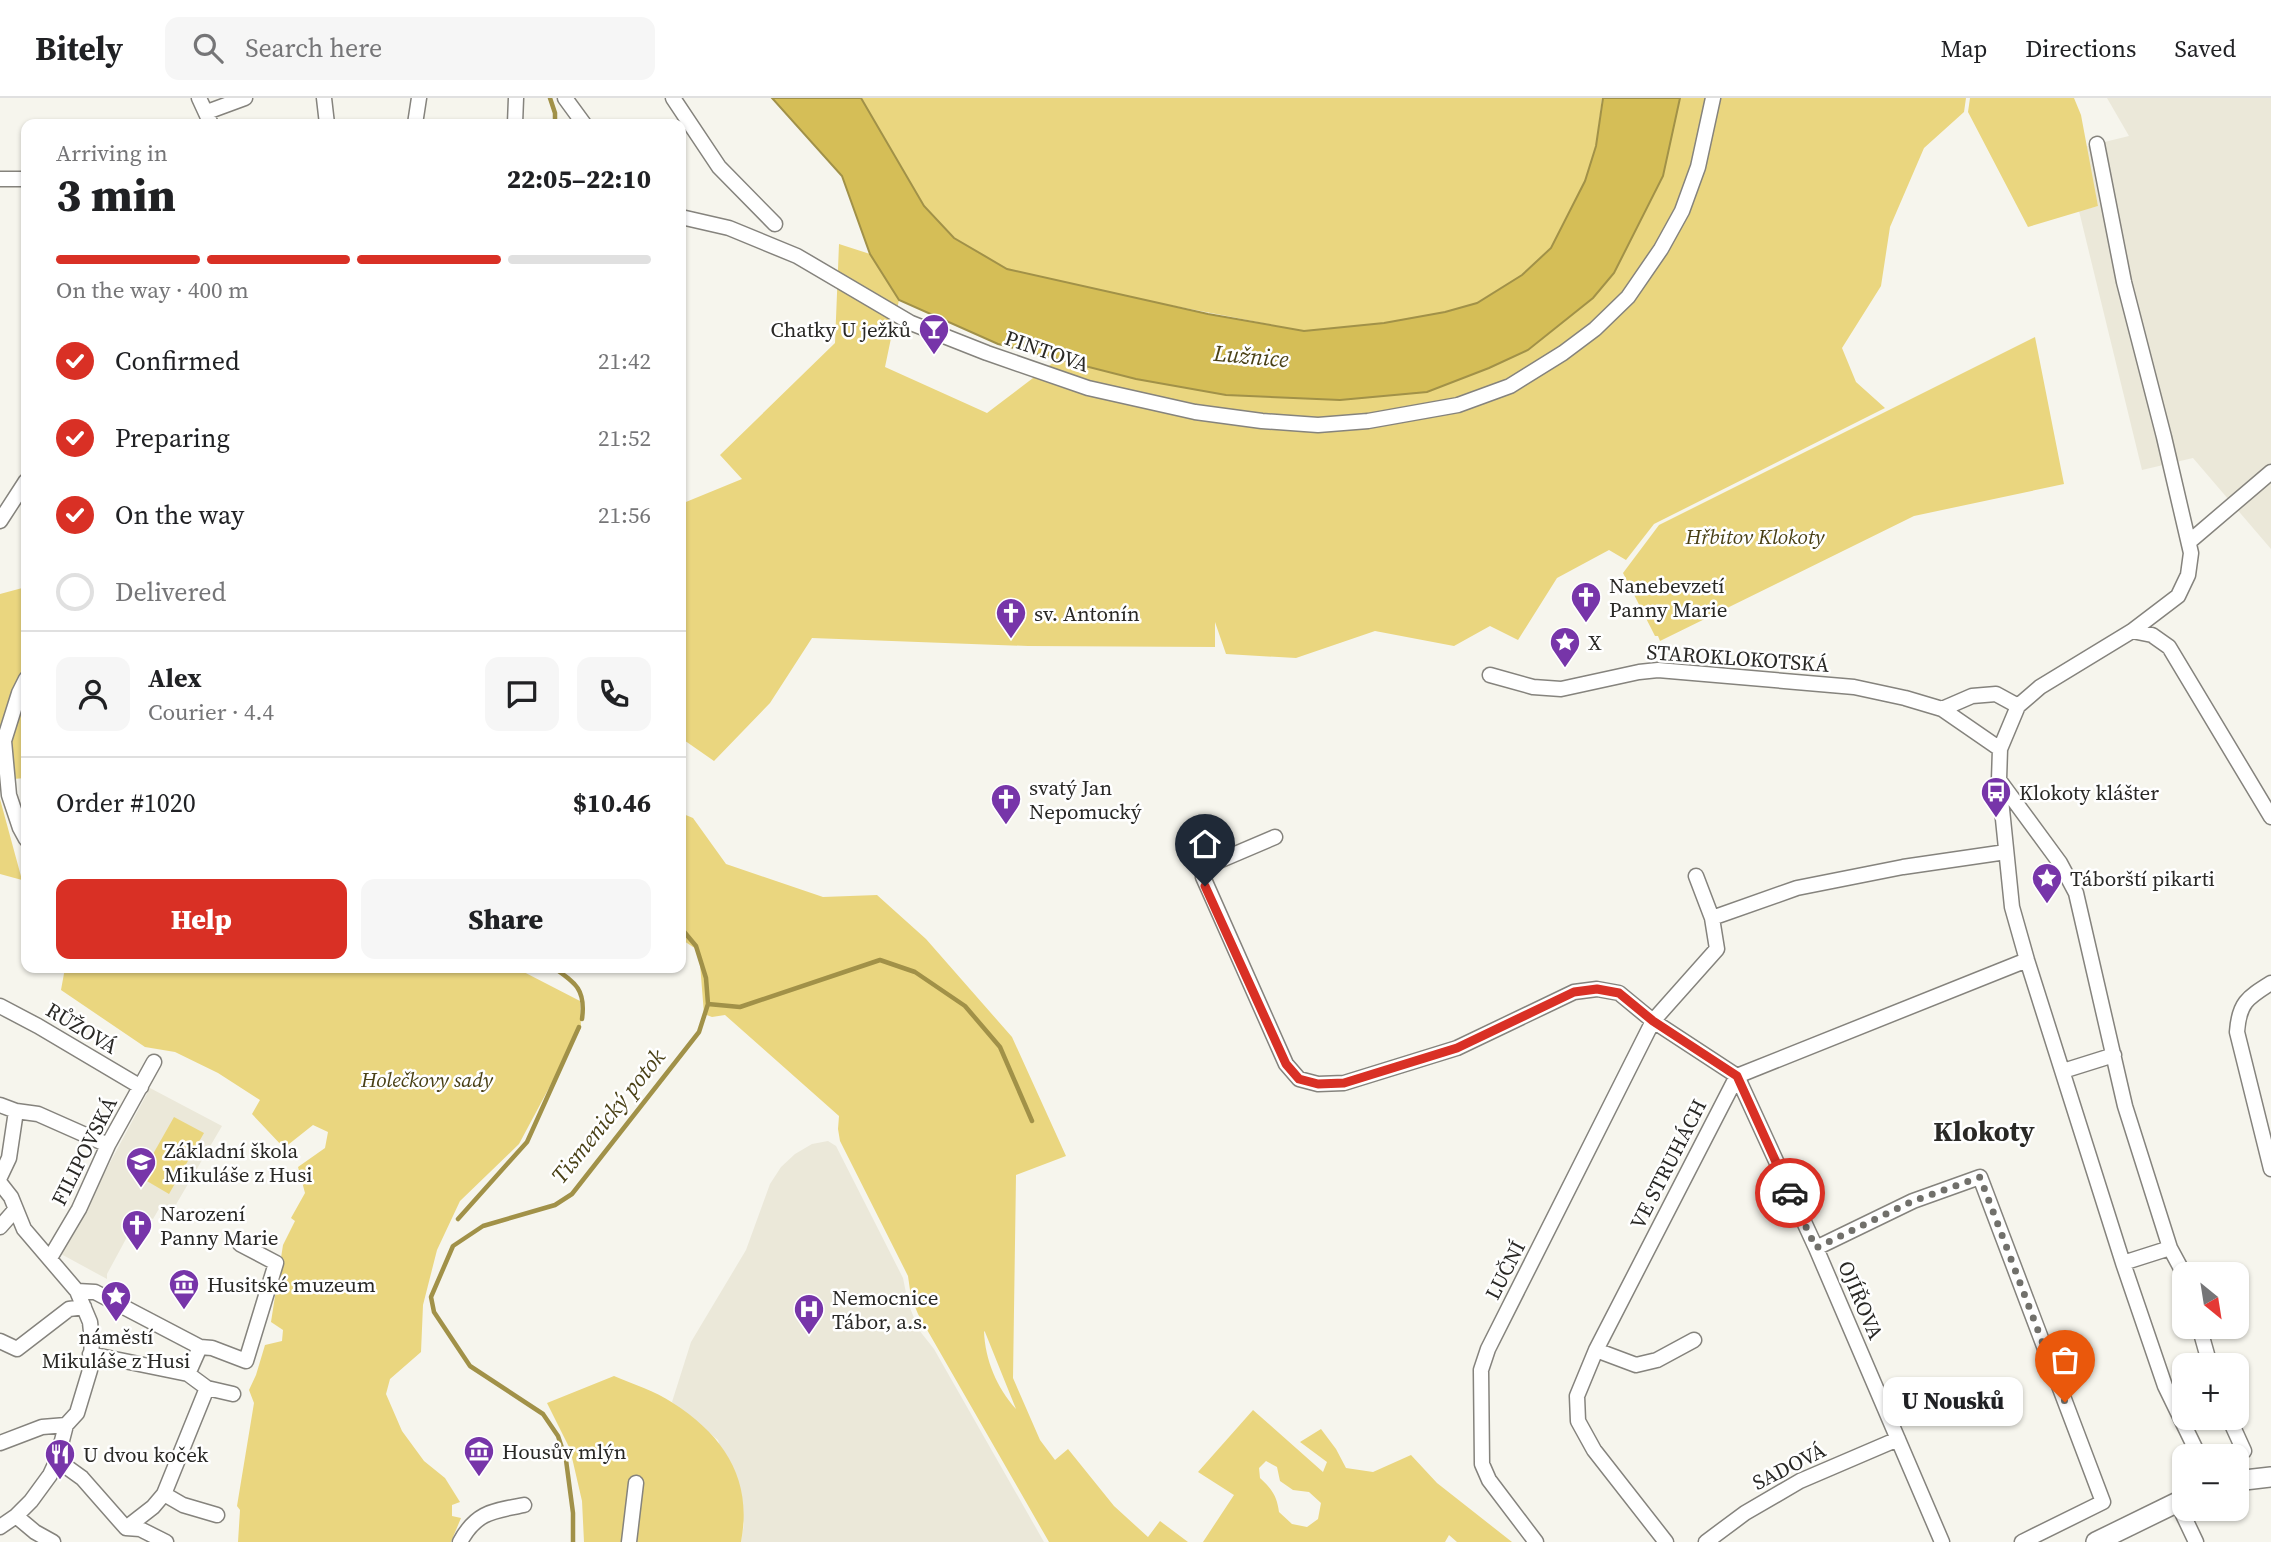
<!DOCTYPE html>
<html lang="en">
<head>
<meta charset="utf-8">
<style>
  :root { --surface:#fff; --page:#f6f6f6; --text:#202124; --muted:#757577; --line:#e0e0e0; --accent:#d93025 }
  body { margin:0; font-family:"Source Serif 4",serif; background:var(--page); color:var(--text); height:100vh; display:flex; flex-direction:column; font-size:26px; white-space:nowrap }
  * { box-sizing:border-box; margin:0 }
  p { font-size:23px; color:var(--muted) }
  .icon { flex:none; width:38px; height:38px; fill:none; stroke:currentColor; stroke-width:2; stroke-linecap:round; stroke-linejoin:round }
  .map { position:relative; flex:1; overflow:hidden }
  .side { position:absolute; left:21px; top:21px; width:665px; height:854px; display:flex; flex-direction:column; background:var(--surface); border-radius:14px; box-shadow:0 2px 5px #0004 }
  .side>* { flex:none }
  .needle { width:46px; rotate:150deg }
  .buttons { position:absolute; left:2172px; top:1164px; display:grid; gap:14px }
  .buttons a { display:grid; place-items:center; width:77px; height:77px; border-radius:14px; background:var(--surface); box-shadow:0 2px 5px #0004; font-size:35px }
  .pin { position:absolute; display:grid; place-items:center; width:60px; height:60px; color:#fff; margin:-72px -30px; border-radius:50% 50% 50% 0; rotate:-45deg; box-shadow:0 0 7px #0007 }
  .pin .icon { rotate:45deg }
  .courier { position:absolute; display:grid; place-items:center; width:70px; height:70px; margin:-35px; border:5px solid #d93025; border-radius:50%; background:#fff; color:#222; box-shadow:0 2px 9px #0007 }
  .bubble { position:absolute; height:49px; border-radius:14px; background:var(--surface); box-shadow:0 2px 5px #0004; font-size:23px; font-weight:800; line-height:49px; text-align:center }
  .overview em { font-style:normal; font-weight:800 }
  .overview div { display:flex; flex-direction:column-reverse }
  .overview { display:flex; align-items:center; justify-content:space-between; height:119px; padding:0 35px }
  h1 { font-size:46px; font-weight:800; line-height:52px }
  .bar { display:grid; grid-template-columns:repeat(4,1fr); gap:10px 7px; align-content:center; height:84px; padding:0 35px }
  .bar i { height:9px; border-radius:5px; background:var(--line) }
  .bar .current { background:var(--accent) }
  .bar p { grid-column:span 4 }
  .line { display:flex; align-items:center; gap:18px; padding:0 35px; border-top:2px solid var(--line) }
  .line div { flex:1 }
  .round { display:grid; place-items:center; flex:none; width:74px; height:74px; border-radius:14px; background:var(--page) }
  ol { padding:0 35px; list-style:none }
  li { display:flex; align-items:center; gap:21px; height:77px }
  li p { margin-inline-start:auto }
  li .icon { padding:7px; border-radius:50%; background:var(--accent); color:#fff; stroke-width:4 }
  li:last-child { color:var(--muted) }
  li i { width:38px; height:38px; border:4px solid var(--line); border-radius:50% }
  .action { display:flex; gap:14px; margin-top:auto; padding:14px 35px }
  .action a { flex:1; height:80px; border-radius:14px; background:var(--accent); color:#fff; font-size:28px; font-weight:800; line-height:80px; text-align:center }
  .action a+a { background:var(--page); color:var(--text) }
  header { display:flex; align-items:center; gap:42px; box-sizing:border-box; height:98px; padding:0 35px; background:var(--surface); border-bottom:2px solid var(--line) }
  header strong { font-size:33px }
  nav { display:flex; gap:38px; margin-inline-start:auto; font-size:24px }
  .search { width:490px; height:63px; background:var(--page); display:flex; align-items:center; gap:18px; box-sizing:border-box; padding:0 24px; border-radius:14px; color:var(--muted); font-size:26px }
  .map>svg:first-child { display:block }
</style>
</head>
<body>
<header>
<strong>Bitely</strong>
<div class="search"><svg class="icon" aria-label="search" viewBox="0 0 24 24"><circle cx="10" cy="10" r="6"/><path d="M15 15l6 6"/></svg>Search here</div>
<nav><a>Map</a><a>Directions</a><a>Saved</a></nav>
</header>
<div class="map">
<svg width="2271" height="1444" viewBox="0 0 2271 1444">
  <rect width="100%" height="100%" fill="#f6f5ed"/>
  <path fill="#ebe8d9" d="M 2107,0 L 2271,0 L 2271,451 L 2193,360 L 2142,372 L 2079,113 L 2098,108 L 2084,49 L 2129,38 Z
    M 150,990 L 222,1028 L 171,1115 L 160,1109 L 153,1121 L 140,1115 L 107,1176 L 107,1181 L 61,1156 Z
    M 828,1043 L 836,1048 L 903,1180 L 908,1205 L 919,1232 L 934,1251 L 1044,1444 L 741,1444 L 744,1426 L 718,1342 L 672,1304 L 691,1244 L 746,1152 L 770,1086 L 781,1069 L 795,1056 L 812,1046 Z"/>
  <path fill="#ead67f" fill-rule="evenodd" d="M 861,0 L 1602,0 L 1596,48 L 1585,83 L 1551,150 L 1522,177 L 1476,205 L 1445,214 L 1384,225 L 1304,233 L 1107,195 L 1007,171 L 954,140 L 924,108 Z
    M 1680,0 L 1966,0 L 1964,14 L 1924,50 L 1890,129 L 1881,188 L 1842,250 L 1856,284 L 1885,310 L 1654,426 L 1626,462 L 1609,452 L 1557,480 L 1518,542 L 1490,528 L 1454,548 L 1375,533 L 1296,560 L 1226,556 L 1215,524 L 1215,549 L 1028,548 L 812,540 L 770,605 L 714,663 L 681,640 L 681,406 L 742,381 L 720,357 L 835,245 L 839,146 L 870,156 L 899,202 L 885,269 L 987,315 L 1058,261 L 1136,281 L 1226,297 L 1340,302 L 1427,294 L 1489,270 L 1528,252 L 1614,175 L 1663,78 Z
    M 1970,0 L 2074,0 L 2081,17 L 2098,108 L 2028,129 L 1968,14 Z
    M 2035,239 L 2064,386 L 1914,418 L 1660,543 L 1658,538 L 1655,538 L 1623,475 L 1659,427 Z
    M 26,489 L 26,680 L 0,682 L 0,496 Z
    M 0,701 L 22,782 L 0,776 Z
    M 681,715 L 693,720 L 726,766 L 823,799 L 877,797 L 926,841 L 1012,939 L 1066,1058 L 1016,1077 L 1013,1280 L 1040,1342 L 1055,1362 L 1068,1351 L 1114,1408 L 1148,1439 L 1160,1423 L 1188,1444 L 1049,1444 L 918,1216 L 911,1199 L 908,1178 L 840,1043 L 838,1031 L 839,1018 L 725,917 L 712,919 L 704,916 L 699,853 L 681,841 ZM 984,1233 L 985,1234 L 1016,1311 C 997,1290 985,1262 984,1233 Z
    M 65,870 L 516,870 L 580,903 L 581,930 L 519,1046 L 460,1103 L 437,1152 L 423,1207 L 421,1254 L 390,1281 L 386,1296 L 402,1333 L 424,1363 L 445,1380 L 460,1404 L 452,1407 L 452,1418 L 461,1420 L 451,1444 L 238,1444 L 240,1412 L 237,1408 L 254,1305 L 249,1292 L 256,1277 L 265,1247 L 282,1243 L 283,1232 L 271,1224 L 283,1147 L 295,1123 L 291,1120 L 305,1095 L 298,1069 L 325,1050 L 328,1034 L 313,1027 L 284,1050 L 252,1016 L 260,1002 L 218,975 L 175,954 L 145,949 L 61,892 Z
    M 174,1019 L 204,1035 L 169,1096 L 140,1079 Z
    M 614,1278 C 633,1286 655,1293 673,1305 C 724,1338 753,1381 741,1444 L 584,1444 L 582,1403 L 570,1351 L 547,1305 Z
    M 1253,1312 L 1323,1374 L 1327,1364 L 1300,1344 L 1321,1331 L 1336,1351 L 1346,1370 L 1373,1374 L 1411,1357 L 1437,1385 L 1512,1444 L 1457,1444 L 1449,1437 L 1445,1444 L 1203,1444 L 1234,1397 L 1198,1374 ZM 1266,1363 L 1277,1369 L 1280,1383 L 1293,1392 L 1309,1394 L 1321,1405 L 1318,1421 L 1307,1429 L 1292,1426 L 1279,1414 C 1277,1398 1272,1391 1260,1380 L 1259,1370 Z"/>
  <path fill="#d5be57" stroke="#a19148" stroke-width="2" d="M 772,0 L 861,0 L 924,108 L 954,140 L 1007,171 L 1208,216 L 1304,233 L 1384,225 L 1445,214 L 1477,205 L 1522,177 L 1551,150 L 1585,83 L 1596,48 L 1603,0 L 1680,0 L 1663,78 L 1614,175 L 1593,200 L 1528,252 L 1489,270 L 1427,294 L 1340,302 L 1226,297 L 1136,281 L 998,246 L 899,202 L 870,156 L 842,78 Z"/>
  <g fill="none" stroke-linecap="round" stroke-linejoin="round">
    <path stroke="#a19148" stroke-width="4.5" d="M 550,0 L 555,15 L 555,26
      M 554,870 C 576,885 586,892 582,921
      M 708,906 L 740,909 L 880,862 L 915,874 L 965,908 L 1000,949 L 1032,1023
      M 458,1121 L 527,1044 L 579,929
      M 573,1444 L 573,1415 L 566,1362 L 558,1338 L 543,1316 L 470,1268 L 434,1214 L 431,1199 L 453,1148 L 483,1128 L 555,1107 L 572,1096 L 699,934 L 708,906 L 706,880 L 696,848 L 681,830"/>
    <g stroke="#85837d" stroke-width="17">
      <path id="minor" d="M 199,0 L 211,26
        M 324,0 L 327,26
        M 565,0 L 584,26
        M 673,0 L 719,69 L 775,126
        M 207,14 L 245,0
        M 415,26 L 419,0
        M 515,26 L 516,0
        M 2097,46 L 2124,184 L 2164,339 L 2191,455 L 2188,477 L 2178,498 L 2132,533
        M 0,81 L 26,81
        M 681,119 L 729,130 L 797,158 L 911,225 L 987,255 L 1088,290 L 1195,314 L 1262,323 L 1318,327 L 1368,323 L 1458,307 L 1510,288 L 1563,255 L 1595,231 L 1628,199 L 1661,151 L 1682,113 L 1698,69 L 1713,0
        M 0,423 L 26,383
        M 2189,444 L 2271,374
        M 1490,577 L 1533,589 L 1561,591 L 1639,574 L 1658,572 L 1854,589 L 1905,600 L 1942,611 L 2000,651
        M 26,581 L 19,595 L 4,643 L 9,697 L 20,730 L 26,741
        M 1942,611 L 1972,598 L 1996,596 L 2018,608
        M 1999,682 L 2060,765 L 2076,795 L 2125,1008 L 2170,1150 L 2184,1176
        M 1275,739 L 1207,768 L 1203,779 L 1286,966 L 1299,981 L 1318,986 L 1344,985 L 1457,950 L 1574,894 L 1597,891 L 1619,895 L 1653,923 L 1737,978
        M 1696,778 L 1712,820
        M 2271,885 C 2247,900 2239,905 2237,934 L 2271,1071
        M 0,908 L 38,928 L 141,989
        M 2063,973 L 2114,957
        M 1737,978 L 1816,1150 L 1942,1444
        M 0,1007 L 16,1013 L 38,1016 L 108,1047
        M 0,1079 L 9,1060 L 16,1013
        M 0,1085 L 11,1099 L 24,1131 L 77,1193 L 90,1224 L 92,1243 L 90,1272 L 77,1315 L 66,1327 L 57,1362 L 50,1377 L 31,1403 L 16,1418 L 0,1429
        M 0,1129 L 15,1112
        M 1816,1150 L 1913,1103 L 1980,1079 L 2103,1404 L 2022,1444
        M 50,1160 L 79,1111 L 108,1047 L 154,964
        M 2123,1165 L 2170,1150
        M 77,1193 L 95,1194 L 200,1249 L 188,1276
        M 2199,1228 L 2210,1267
        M 0,1243 L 17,1251 L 69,1211 L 84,1209
        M 200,1249 L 212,1250 L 246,1263 L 276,1165 L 240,1146
        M 1596,1252 L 1636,1267 L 1657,1262 L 1694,1242
        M 90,1256 L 188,1276 L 207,1290 L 233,1296
        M 2229,1320 L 2244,1353
        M 0,1345 L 42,1329 L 66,1327
        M 2199,1358 L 2165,1288 L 2123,1165 L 2027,862 L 2012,809 L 1999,682 L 2000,651 L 2018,608 L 2040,589 L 2132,533 L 2152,537 L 2169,549 L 2271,719
        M 57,1362 L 82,1380 L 126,1430
        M 164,1396 L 183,1407 L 217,1417
        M 2177,1404 L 2196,1444
        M 16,1418 L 35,1434 L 53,1444
        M 126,1430 L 153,1409 L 164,1396 L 207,1290
        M 126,1430 L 140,1431 L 166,1444
        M 460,1444 C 476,1414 493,1413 524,1407
        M 629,1444 L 636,1385
        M 1536,1444 L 1489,1382 L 1482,1366 L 1481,1272 L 1488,1251 L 1653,923 L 1717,851 L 1712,820 L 1797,790 L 1903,769 L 2006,754
        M 1666,1444 L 1594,1352 L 1578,1323 L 1577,1298 L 1596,1252 L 1737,978 L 2027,862
        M 1706,1444 L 1745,1415 L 1800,1383 L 1898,1341"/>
    </g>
    <g stroke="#85837d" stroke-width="22">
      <path id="tertiary" d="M 2236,1383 L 2271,1379
        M 2096,1444 L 2184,1401"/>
    </g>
    <use href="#minor" stroke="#fff" stroke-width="14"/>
    <use href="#tertiary" stroke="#fff" stroke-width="19"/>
  </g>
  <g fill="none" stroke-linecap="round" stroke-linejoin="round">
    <path stroke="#71706b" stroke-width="7" stroke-dasharray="0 12.6" d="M 1790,1095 L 1816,1150 L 1913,1103 L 1980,1079 L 2065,1304"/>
    <path stroke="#d93025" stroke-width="9" d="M 1205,788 L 1286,966 L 1299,981 L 1318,986 L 1344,985 L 1457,950 L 1574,894 L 1597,891 L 1619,895 L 1653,923 L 1737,978 L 1790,1095"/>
  </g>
  <defs>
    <g id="bar-pin" transform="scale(1.575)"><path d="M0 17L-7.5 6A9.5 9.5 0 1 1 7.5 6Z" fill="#7735a9" stroke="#fff"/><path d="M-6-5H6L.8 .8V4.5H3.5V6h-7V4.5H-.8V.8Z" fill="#fff"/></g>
    <g id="church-pin" transform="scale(1.575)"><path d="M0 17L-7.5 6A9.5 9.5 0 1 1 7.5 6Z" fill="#7735a9" stroke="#fff"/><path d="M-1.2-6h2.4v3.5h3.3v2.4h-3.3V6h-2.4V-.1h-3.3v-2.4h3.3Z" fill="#fff"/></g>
    <g id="sight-pin" transform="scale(1.575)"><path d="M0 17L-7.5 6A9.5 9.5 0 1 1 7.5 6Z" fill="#7735a9" stroke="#fff"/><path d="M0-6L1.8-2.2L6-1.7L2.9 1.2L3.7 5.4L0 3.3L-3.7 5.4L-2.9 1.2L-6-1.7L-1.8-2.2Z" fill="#fff"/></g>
    <g id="bus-pin" transform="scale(1.575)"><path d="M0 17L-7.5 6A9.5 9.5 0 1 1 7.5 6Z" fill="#7735a9" stroke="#fff"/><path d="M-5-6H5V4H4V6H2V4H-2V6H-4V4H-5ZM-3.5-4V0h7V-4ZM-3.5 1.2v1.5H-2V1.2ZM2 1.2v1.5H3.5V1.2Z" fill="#fff"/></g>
    <g id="school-pin" transform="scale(1.575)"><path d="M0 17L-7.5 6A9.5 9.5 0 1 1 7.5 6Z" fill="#7735a9" stroke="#fff"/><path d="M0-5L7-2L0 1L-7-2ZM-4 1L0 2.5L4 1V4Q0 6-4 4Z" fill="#fff"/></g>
    <g id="museum-pin" transform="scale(1.575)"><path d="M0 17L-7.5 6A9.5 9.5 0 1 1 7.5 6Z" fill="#7735a9" stroke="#fff"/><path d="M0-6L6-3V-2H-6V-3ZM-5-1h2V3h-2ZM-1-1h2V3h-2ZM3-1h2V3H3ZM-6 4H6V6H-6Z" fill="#fff"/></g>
    <g id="hospital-pin" transform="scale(1.575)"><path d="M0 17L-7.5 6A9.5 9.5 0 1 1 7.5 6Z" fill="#7735a9" stroke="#fff"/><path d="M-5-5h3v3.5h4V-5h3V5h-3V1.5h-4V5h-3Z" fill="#fff"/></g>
    <g id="restaurant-pin" transform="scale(1.575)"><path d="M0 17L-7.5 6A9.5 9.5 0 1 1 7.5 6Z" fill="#7735a9" stroke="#fff"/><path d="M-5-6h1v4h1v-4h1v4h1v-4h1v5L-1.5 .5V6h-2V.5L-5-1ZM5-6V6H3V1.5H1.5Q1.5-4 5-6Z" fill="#fff"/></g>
  </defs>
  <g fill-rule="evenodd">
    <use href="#bar-pin" x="934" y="231"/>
    <use href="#church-pin" x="1586" y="499"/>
    <use href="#church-pin" x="1011" y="515"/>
    <use href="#sight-pin" x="1565" y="544"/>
    <use href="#bus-pin" x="1996" y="694"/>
    <use href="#church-pin" x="1006" y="701"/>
    <use href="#sight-pin" x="2047" y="780"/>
    <use href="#school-pin" x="141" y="1064"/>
    <use href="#church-pin" x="137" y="1127"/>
    <use href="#museum-pin" x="184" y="1186"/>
    <use href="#sight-pin" x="116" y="1198"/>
    <use href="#hospital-pin" x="809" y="1211"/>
    <use href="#museum-pin" x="479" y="1353"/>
    <use href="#restaurant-pin" x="60" y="1356"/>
  </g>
  <g text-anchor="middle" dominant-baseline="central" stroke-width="5" stroke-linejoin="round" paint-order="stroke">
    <g font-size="21" fill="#292825" stroke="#fff" text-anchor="start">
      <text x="911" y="231" text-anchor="end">Chatky U ježků</text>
      <text x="1609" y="487">Nanebevzetí<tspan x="1609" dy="24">Panny Marie</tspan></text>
      <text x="1034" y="515">sv. Antonín</text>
      <text x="1588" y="544">X</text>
      <text x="1029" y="689">svatý Jan<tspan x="1029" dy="24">Nepomucký</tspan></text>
      <text x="2019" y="694">Klokoty klášter</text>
      <text x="2070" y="780">Táborští pikarti</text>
      <text x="164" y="1052">Základní škola<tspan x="164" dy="24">Mikuláše z Husi</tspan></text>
      <text x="160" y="1115">Narození<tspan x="160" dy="24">Panny Marie</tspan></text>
      <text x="207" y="1186">Husitské muzeum</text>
      <text x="832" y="1199">Nemocnice<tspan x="832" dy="24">Tábor, a.s.</tspan></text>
      <text x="116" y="1238" text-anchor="middle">náměstí<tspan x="116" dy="24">Mikuláše z Husi</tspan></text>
      <text x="502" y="1353">Housův mlýn</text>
      <text x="83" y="1356">U dvou koček</text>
    </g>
    <g font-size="21" fill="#292825" stroke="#fff">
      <text transform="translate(1047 253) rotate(19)">PINTOVA</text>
      <text transform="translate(1738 560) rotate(4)">STAROKLOKOTSKÁ</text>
      <text transform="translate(82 930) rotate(31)">RŮŽOVÁ</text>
      <text transform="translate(84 1053) rotate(-63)">FILIPOVSKÁ</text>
      <text transform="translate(1668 1066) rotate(-63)">VE STRUHÁCH</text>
      <text transform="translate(1505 1172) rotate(-63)">LUČNÍ</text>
      <text transform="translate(1861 1202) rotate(67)">OJÍŘOVA</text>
      <text transform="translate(1789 1368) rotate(-27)">SADOVÁ</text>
    </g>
    <g font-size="21" font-style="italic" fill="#483f14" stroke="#fff">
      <text x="1755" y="438">Hřbitov Klokoty</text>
      <text x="427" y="981">Holečkovy sady</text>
    </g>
    <g font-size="23" font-style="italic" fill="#4a4116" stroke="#fff">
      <text transform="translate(1251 258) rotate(5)">Lužnice</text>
      <text transform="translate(608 1018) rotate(-51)">Tismenický potok</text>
    </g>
    <g font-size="28" font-weight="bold" fill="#292825" stroke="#fff">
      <text x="1984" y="1033">Klokoty</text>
    </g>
  </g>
</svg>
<div class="buttons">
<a><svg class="needle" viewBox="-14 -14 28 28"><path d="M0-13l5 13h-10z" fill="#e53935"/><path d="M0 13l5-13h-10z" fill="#757577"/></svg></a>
<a>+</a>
<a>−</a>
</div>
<div class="pin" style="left:2065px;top:1304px;background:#ea580c"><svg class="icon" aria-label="bag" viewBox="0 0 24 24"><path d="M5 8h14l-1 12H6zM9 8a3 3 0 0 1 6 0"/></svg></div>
<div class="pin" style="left:1205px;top:788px;background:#1f2937"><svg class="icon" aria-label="home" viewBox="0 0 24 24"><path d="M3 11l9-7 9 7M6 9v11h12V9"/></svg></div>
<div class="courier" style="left:1790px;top:1095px"><svg class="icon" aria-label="car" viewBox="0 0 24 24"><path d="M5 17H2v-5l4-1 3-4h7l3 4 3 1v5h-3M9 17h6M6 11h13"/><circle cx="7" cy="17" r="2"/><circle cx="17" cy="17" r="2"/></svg></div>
<div class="bubble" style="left:1883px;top:1279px;width:140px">U Nousků</div>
<section class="side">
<div class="overview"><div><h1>3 min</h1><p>Arriving in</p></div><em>22:05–22:10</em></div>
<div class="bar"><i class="current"></i><i class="current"></i><i class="current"></i><i></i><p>On the way · 400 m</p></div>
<ol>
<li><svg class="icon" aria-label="check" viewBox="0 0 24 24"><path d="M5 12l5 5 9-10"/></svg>Confirmed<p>21:42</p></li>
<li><svg class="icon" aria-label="check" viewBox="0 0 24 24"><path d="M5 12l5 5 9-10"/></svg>Preparing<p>21:52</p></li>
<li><svg class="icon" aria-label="check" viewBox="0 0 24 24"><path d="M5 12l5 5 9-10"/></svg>On the way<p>21:56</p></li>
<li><i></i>Delivered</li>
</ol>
<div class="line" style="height:126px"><a class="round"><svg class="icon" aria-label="person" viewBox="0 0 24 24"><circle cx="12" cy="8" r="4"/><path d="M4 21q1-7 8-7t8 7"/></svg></a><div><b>Alex</b><p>Courier · 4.4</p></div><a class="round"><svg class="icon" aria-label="chat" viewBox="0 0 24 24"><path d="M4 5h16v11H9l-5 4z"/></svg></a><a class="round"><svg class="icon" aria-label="phone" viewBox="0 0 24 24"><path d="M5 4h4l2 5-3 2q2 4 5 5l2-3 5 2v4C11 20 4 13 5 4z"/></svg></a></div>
<div class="line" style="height:91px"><div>Order #1020</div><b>$10.46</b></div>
<div class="action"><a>Help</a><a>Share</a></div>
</section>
</div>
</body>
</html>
